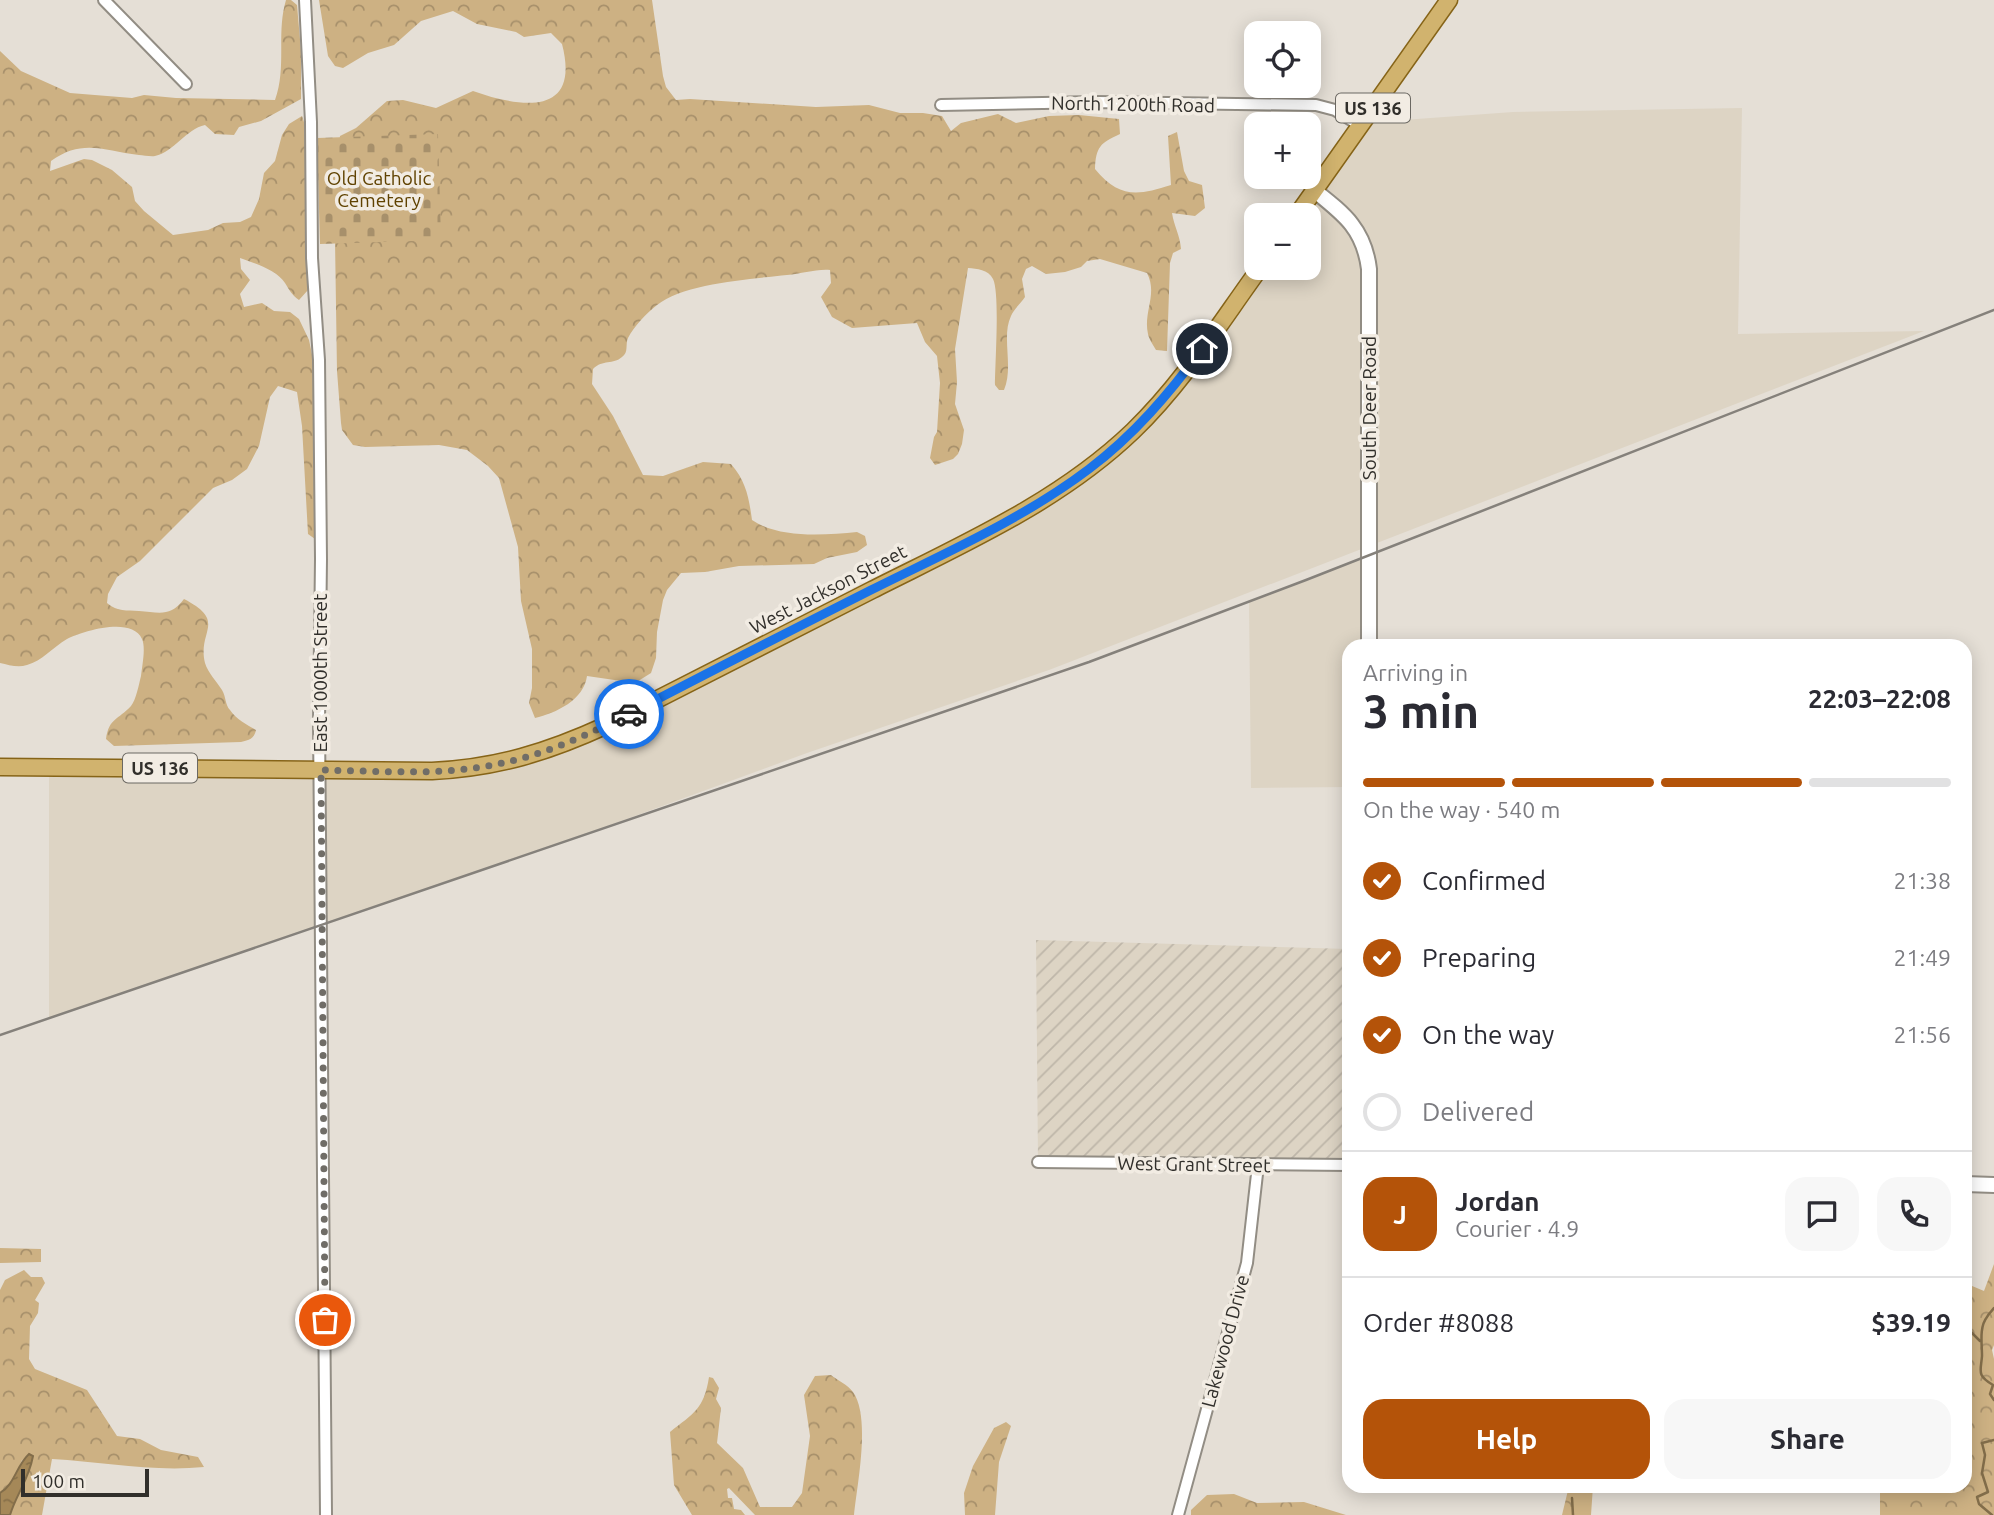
<!DOCTYPE html>
<html lang="en">
<head>
<meta charset="utf-8">
<style>
  :root { --surface:#fff; --page:#f7f7f7; --text:#2b2b33; --muted:#7c7c81; --line:#e1e1e2; --accent:#b45309 }
  body { margin:0; font-family:Ubuntu,sans-serif; background:var(--page); color:var(--text); height:100vh; display:flex; flex-direction:column; font-size:26px; white-space:nowrap }
  * { box-sizing:border-box; margin:0 }
  p { font-size:23px; color:var(--muted) }
  .icon { flex:none; width:38px; height:38px; fill:none; stroke:currentColor; stroke-width:2; stroke-linecap:round; stroke-linejoin:round }
  .map { position:relative; flex:1; overflow:hidden }
  .side { position:absolute; left:1342px; top:639px; width:630px; height:854px; display:flex; flex-direction:column; background:var(--surface); border-radius:21px; box-shadow:0 4px 18px #0003 }
  .side>* { flex:none }
  .buttons { position:absolute; left:1244px; top:21px; display:grid; gap:14px }
  .buttons a { display:grid; place-items:center; width:77px; height:77px; border-radius:14px; background:var(--surface); box-shadow:0 4px 18px #0003; font-size:35px }
  .scale { position:absolute; left:21px; bottom:18px; width:128px; box-sizing:border-box; padding-left:7px; border:4px solid #312f2b; border-top:0; font-size:19px; line-height:24px; white-space:nowrap; color:#312f2b; -webkit-text-stroke:5px #f2ece3; paint-order:stroke }
  .pin { position:absolute; display:grid; place-items:center; width:60px; height:60px; color:#fff; margin:-30px; border:4px solid #fff; border-radius:50%; box-shadow:0 2px 7px #0007 }
  .courier { position:absolute; display:grid; place-items:center; width:70px; height:70px; margin:-35px; border:5px solid #1a73e8; border-radius:50%; background:#fff; color:#222; box-shadow:0 2px 9px #0007 }
  .head em { font-style:normal; font-weight:700 }
  .head div { display:flex; flex-direction:column-reverse }
  .head { display:flex; align-items:center; justify-content:space-between; height:119px; padding:0 21px }
  h1 { font-size:46px; font-weight:700; line-height:52px }
  .bar { display:grid; grid-template-columns:repeat(4,1fr); gap:10px 7px; align-content:center; height:84px; padding:0 21px }
  .bar i { height:9px; border-radius:5px; background:var(--line) }
  .bar .active { background:var(--accent) }
  .bar p { grid-column:span 4 }
  .line { display:flex; align-items:center; gap:18px; padding:0 21px; border-top:2px solid var(--line) }
  .line div { flex:1 }
  .round { display:grid; place-items:center; flex:none; width:74px; height:74px; border-radius:21px; background:var(--page) }
  ol { padding:0 21px; list-style:none }
  li { display:flex; align-items:center; gap:21px; height:77px }
  li p { margin-inline-start:auto }
  li .icon { padding:7px; border-radius:50%; background:var(--accent); color:#fff; stroke-width:4 }
  li:last-child { color:var(--muted) }
  li i { width:38px; height:38px; border:4px solid var(--line); border-radius:50% }
  .action { display:flex; gap:14px; margin-top:auto; padding:14px 21px }
  .action a { flex:1; height:80px; border-radius:21px; background:var(--accent); color:#fff; font-size:28px; font-weight:700; line-height:80px; text-align:center }
  .action a+a { background:var(--page); color:var(--text) }
  .map>svg:first-child { display:block }
</style>
</head>
<body>
<div class="map">
<svg width="1994" height="1515" viewBox="0 0 1994 1515">
  <defs>
    <pattern id="industrial-furrows" width="10" height="10" patternUnits="userSpaceOnUse" patternTransform="scale(1.75)"><rect width="10" height="10" fill="#ddd4c4"/><path d="M-1 1l2-2M0 10L10 0M9 11l2-2" fill="none" stroke="#beb6a9"/></pattern>
    <pattern id="forest-crowns" width="20" height="18" patternUnits="userSpaceOnUse" patternTransform="scale(1.75)"><rect width="20" height="18" fill="#cdb183"/><path d="M2 6a3 3 0 1 1 6 0M12 15a3 3 0 1 1 6 0" fill="none" stroke="#a7906b"/></pattern>
    <pattern id="cemetery-stones" width="16" height="16" patternUnits="userSpaceOnUse" patternTransform="scale(1.75)"><rect width="16" height="16" fill="#cdb183"/><path d="M2 7V4a2 2 0 0 1 4 0v3zM10 15v-3a2 2 0 0 1 4 0v3z" fill="#a7906b"/></pattern>
    <pattern id="water-ripples" width="26" height="14" patternUnits="userSpaceOnUse" patternTransform="scale(1.75)"><rect width="26" height="14" fill="#a58858"/><path d="M2 4q2-2 4 0t4 0M15 11q2-2 4 0t4 0" fill="none" stroke="#877049"/></pattern>
  </defs>
  <rect width="100%" height="100%" fill="#e5dfd6"/>
  <path fill="#ddd4c4" d="M 1392,80 L 1403,120 L 1513,112 L 1742,108 L 1738,334 L 1924,331 L 1049,670 L 807,753 L 605,827 L 49,1018 L 49,767 L 432,771 L 531,756 L 972,539 L 1133,431 L 1260,268 L 1309,268 L 1309,215 L 1297,215 Z
    M 1368,555 L 1369,646 L 1349,646 L 1349,787 L 1251,788 L 1249,602 Z"/>
  <path fill="url(#industrial-furrows)" d="M 1036,940 L 1349,949 L 1349,1165 L 1038,1162 Z"/>
  <path fill="url(#forest-crowns)" d="M 286,0 L 291,0 L 297,5 L 301,51 L 301,99 L 261,121 L 239,127 L 234,135 L 215,134 L 205,125 C 186,129 174,152 155,156 C 151,157 143,155 139,155 C 104,151 83,138 51,161 L 50,171 L 84,159 L 92,160 L 112,170 L 132,187 L 135,201 L 144,211 L 173,235 L 208,230 L 223,223 L 240,222 L 251,217 L 259,199 L 264,173 L 275,161 L 282,135 L 289,124 L 302,116 L 305,125 L 308,290 L 299,300 C 291,294 290,291 285,283 C 277,270 254,263 240,258 L 241,269 L 250,280 L 240,294 L 244,307 L 262,303 L 274,311 L 290,312 L 299,319 L 309,340 L 314,364 L 313,445 L 319,534 L 315,539 L 308,534 L 302,426 L 297,392 L 278,386 L 270,397 L 259,446 L 247,469 L 232,480 L 213,488 L 140,561 L 117,577 L 108,594 L 107,603 C 118,612 126,610 139,611 C 158,612 170,618 184,599 C 228,622 197,630 205,663 C 208,673 217,682 222,690 C 226,696 225,705 230,710 C 236,719 247,725 256,730 C 254,739 249,740 241,742 L 114,746 L 106,739 C 109,718 118,720 131,706 C 136,700 139,684 141,676 C 142,666 146,648 142,639 C 132,616 83,631 67,639 C 53,647 42,661 27,665 C 18,668 9,665 0,663 L 0,51 L 21,71 L 70,93 L 132,98 L 144,95 L 176,98 L 275,100 C 287,67 276,33 286,0 Z
    M 319,0 L 652,0 L 663,76 L 666,87 L 676,100 L 690,99 L 816,107 L 869,105 L 900,113 L 923,113 L 942,116 L 951,131 L 961,123 L 998,114 L 1016,123 L 1049,116 L 1079,115 L 1119,119 L 1120,134 C 1100,143 1096,147 1095,169 C 1119,198 1137,196 1171,185 L 1168,136 L 1177,132 L 1184,171 L 1189,181 L 1202,185 L 1205,208 L 1195,216 L 1172,213 C 1174,226 1180,235 1181,249 L 1173,253 L 1170,263 L 1167,351 L 1156,350 C 1153,345 1149,339 1148,334 C 1143,312 1158,294 1147,273 L 1100,259 L 1087,261 L 1081,267 L 1065,272 L 1046,274 L 1032,266 L 1026,269 L 1022,279 L 1025,297 C 1021,303 1014,309 1011,316 C 1001,337 1014,366 1004,390 L 999,390 L 995,385 C 995,364 1000,293 993,279 C 988,269 977,269 968,268 L 955,349 L 957,382 L 955,404 L 964,430 L 962,444 L 958,454 L 953,459 L 935,465 L 930,458 L 934,437 L 937,432 L 940,383 L 937,356 L 925,342 L 917,323 L 852,328 L 832,317 L 821,297 L 831,283 L 830,270 C 815,269 802,274 787,275 C 752,279 684,283 657,305 C 647,313 634,326 628,338 C 625,345 629,352 622,357 C 613,365 603,359 593,369 L 592,384 L 613,416 L 643,475 L 663,476 L 703,462 L 731,464 C 746,481 749,498 752,520 C 780,539 825,535 857,532 L 865,536 L 867,545 L 857,552 L 827,558 L 814,564 L 739,566 L 705,572 L 681,573 L 667,590 L 663,600 L 657,632 L 656,658 L 651,673 L 635,683 L 587,676 C 584,700 556,713 535,718 L 529,703 L 532,688 L 532,649 L 521,601 L 518,547 L 499,478 L 488,466 L 467,450 L 439,445 L 365,447 L 353,445 L 342,430 L 341,423 L 337,371 L 334,175 L 340,136 L 356,128 L 387,101 L 403,100 L 436,108 L 473,91 C 521,108 581,117 562,44 L 551,33 L 524,37 L 516,32 L 477,24 L 453,11 L 421,21 L 394,45 L 368,53 L 343,68 L 335,66 L 328,56 Z
    M 0,1248 L 41,1249 L 41,1262 L 0,1263 Z
    M 1994,1264 L 1994,1345 L 1992,1350 L 1994,1359 L 1994,1515 L 1880,1515 L 1880,1486 L 1965,1486 L 1965,1283 L 1984,1291 Z
    M 24,1270 L 31,1277 L 42,1277 L 45,1283 L 35,1300 L 39,1303 L 38,1313 L 30,1326 L 29,1359 L 35,1369 L 87,1390 L 117,1436 L 140,1439 L 161,1450 L 198,1457 L 204,1467 C 153,1472 103,1462 52,1459 L 42,1515 L 10,1515 C 16,1495 29,1479 33,1457 L 22,1460 L 11,1485 L 0,1493 L 0,1290 L 5,1280 Z
    M 831,1375 C 837,1380 848,1385 853,1392 C 871,1417 857,1485 854,1515 L 755,1515 L 729,1488 L 727,1489 L 728,1498 L 732,1498 L 734,1509 L 741,1510 L 745,1515 L 692,1515 L 674,1485 L 670,1432 C 694,1413 704,1409 709,1377 L 713,1378 L 719,1388 L 716,1399 L 721,1408 L 717,1443 L 743,1468 L 760,1507 L 792,1507 L 802,1493 L 810,1436 L 804,1395 L 815,1376 Z
    M 1006,1422 L 1011,1426 L 999,1462 L 995,1515 L 965,1515 L 964,1493 L 973,1466 L 994,1428 Z
    M 1569,1486 L 1593,1486 L 1591,1515 L 1562,1515 Z
    M 1234,1494 L 1257,1503 L 1304,1502 L 1346,1515 L 1191,1515 L 1191,1510 L 1207,1495 Z"/>
  <path fill="url(#cemetery-stones)" d="M 438,134 L 441,240 L 320,244 L 317,138 Z"/>
  <path fill="url(#water-ripples)" stroke="#826d4a" stroke-width="2" d="M 29,1454 L 33,1456 C 29,1479 16,1495 10,1515 L 0,1515 L 0,1493 C 15,1484 16,1466 29,1454 Z"/>
  <g fill="none" stroke-linecap="round" stroke-linejoin="round">
    <path stroke="#826d4a" stroke-width="2.5" d="M 1994,1308 C 1992,1311 1989,1313 1987,1317 C 1979,1327 1982,1344 1982,1356 C 1981,1371 1976,1375 1993,1385 L 1990,1394 L 1994,1400
      M 1965,1326 L 1980,1341
      M 1572,1498 L 1573,1515
      M 1992,1515 L 1979,1504 L 1977,1497 L 1988,1492 L 1982,1473 L 1985,1455 L 1982,1443 L 1994,1440"/>
    <g stroke="#928d84" stroke-width="14">
      <path id="minor" d="M 104,0 L 186,84
        M 305,0 L 311,122 L 312,258 L 319,360 L 321,559 L 319,722 L 326,1515
        M 941,105 L 1096,102 L 1316,105 L 1335,110 L 1361,126
        M 1038,1162 L 1349,1165
        M 1178,1515 L 1247,1263 L 1258,1165"/>
    </g>
    <g stroke="#928d84" stroke-width="18">
      <path id="secondary" d="M 1315,191 C 1344,214 1364,229 1369,269 L 1369,646
        M 1965,1184 L 1994,1185"/>
    </g>
    <g stroke="#866418" stroke-width="19">
      <path id="primary" d="M 1297,215 L 1449,0
        M 0,767 L 432,771 C 497,768 548,752 607,725 C 696,680 784,634 872,590 C 963,544 1059,502 1133,431 C 1183,383 1220,323 1260,268"/>
    </g>
    <use href="#minor" stroke="#fff" stroke-width="10"/>
    <use href="#secondary" stroke="#fff" stroke-width="14"/>
    <use href="#primary" stroke="#d1b36e" stroke-width="16"/>
    <path stroke="#85817b" stroke-width="2.5" d="M 0,1035 L 1089,662 L 1306,580 L 1994,310"/>
  </g>
  <g fill="none" stroke-linecap="round" stroke-linejoin="round">
    <path stroke="#706d67" stroke-width="7" stroke-dasharray="0 12.6" d="M 325,1320 L 321,770 C 379,771 441,776 498,764 C 544,755 587,735 629,714"/>
    <path stroke="#1a73e8" stroke-width="9" d="M 629,714 C 709,672 790,631 871,590 C 945,553 1023,519 1089,469 C 1134,435 1169,394 1202,349"/>
  </g>
  <g text-anchor="middle" dominant-baseline="central" stroke-width="7" stroke-linejoin="round" paint-order="stroke">
    <g fill="#f2ece3" stroke="#6b6862" stroke-width="2">
      <rect x="1336" y="93.5" width="74" height="29" rx="5"/>
      <rect x="123" y="753.5" width="74" height="29" rx="5"/>
    </g>
    <g font-size="18" font-weight="bold" fill="#312f2b">
      <text x="1373" y="108">US 136</text>
      <text x="160" y="768">US 136</text>
    </g>
    <g font-size="19" fill="#312f2b" stroke="#f2ece3">
      <text transform="translate(1133 104) rotate(1)">North 1200th Road</text>
      <text transform="translate(1369 408) rotate(-90)">South Deer Road</text>
      <text transform="translate(828 589) rotate(-27)">West Jackson Street</text>
      <text transform="translate(320 673) rotate(-90)">East 1000th Street</text>
      <text transform="translate(1194 1164) rotate(1)">West Grant Street</text>
      <text transform="translate(1225 1341) rotate(-75)">Lakewood Drive</text>
    </g>
    <g font-size="19" fill="#604201" stroke="#f2ece3">
      <text x="379" y="178">Old Catholic<tspan x="379" dy="22">Cemetery</tspan></text>
    </g>
  </g>
</svg>
<div class="buttons">
<a><svg class="icon" aria-label="locate" viewBox="0 0 24 24"><circle cx="12" cy="12" r="6"/><path d="M12 2v4M12 18v4M2 12h4M18 12h4"/></svg></a>
<a>+</a>
<a>−</a>
</div>
<div class="scale">100 m</div>
<div class="pin" style="left:325px;top:1320px;background:#ea580c"><svg class="icon" aria-label="bag" viewBox="0 0 24 24"><path d="M5 8h14l-1 12H6zM9 8a3 3 0 0 1 6 0"/></svg></div>
<div class="pin" style="left:1202px;top:349px;background:#1f2937"><svg class="icon" aria-label="home" viewBox="0 0 24 24"><path d="M3 11l9-7 9 7M6 9v11h12V9"/></svg></div>
<div class="courier" style="left:629px;top:714px"><svg class="icon" aria-label="car" viewBox="0 0 24 24"><path d="M5 17H2v-5l4-1 3-4h7l3 4 3 1v5h-3M9 17h6M6 11h13"/><circle cx="7" cy="17" r="2"/><circle cx="17" cy="17" r="2"/></svg></div>
<section class="side">
<div class="head"><div><h1>3 min</h1><p>Arriving in</p></div><em>22:03–22:08</em></div>
<div class="bar"><i class="active"></i><i class="active"></i><i class="active"></i><i></i><p>On the way · 540 m</p></div>
<ol>
<li><svg class="icon" aria-label="check" viewBox="0 0 24 24"><path d="M5 12l5 5 9-10"/></svg>Confirmed<p>21:38</p></li>
<li><svg class="icon" aria-label="check" viewBox="0 0 24 24"><path d="M5 12l5 5 9-10"/></svg>Preparing<p>21:49</p></li>
<li><svg class="icon" aria-label="check" viewBox="0 0 24 24"><path d="M5 12l5 5 9-10"/></svg>On the way<p>21:56</p></li>
<li><i></i>Delivered</li>
</ol>
<div class="line" style="height:126px"><b class="round" style="background:var(--accent);color:#fff">J</b><div><b>Jordan</b><p>Courier · 4.9</p></div><a class="round"><svg class="icon" aria-label="chat" viewBox="0 0 24 24"><path d="M4 5h16v11H9l-5 4z"/></svg></a><a class="round"><svg class="icon" aria-label="phone" viewBox="0 0 24 24"><path d="M5 4h4l2 5-3 2q2 4 5 5l2-3 5 2v4C11 20 4 13 5 4z"/></svg></a></div>
<div class="line" style="height:91px"><div>Order #8088</div><b>$39.19</b></div>
<div class="action"><a>Help</a><a>Share</a></div>
</section>
</div>
</body>
</html>
